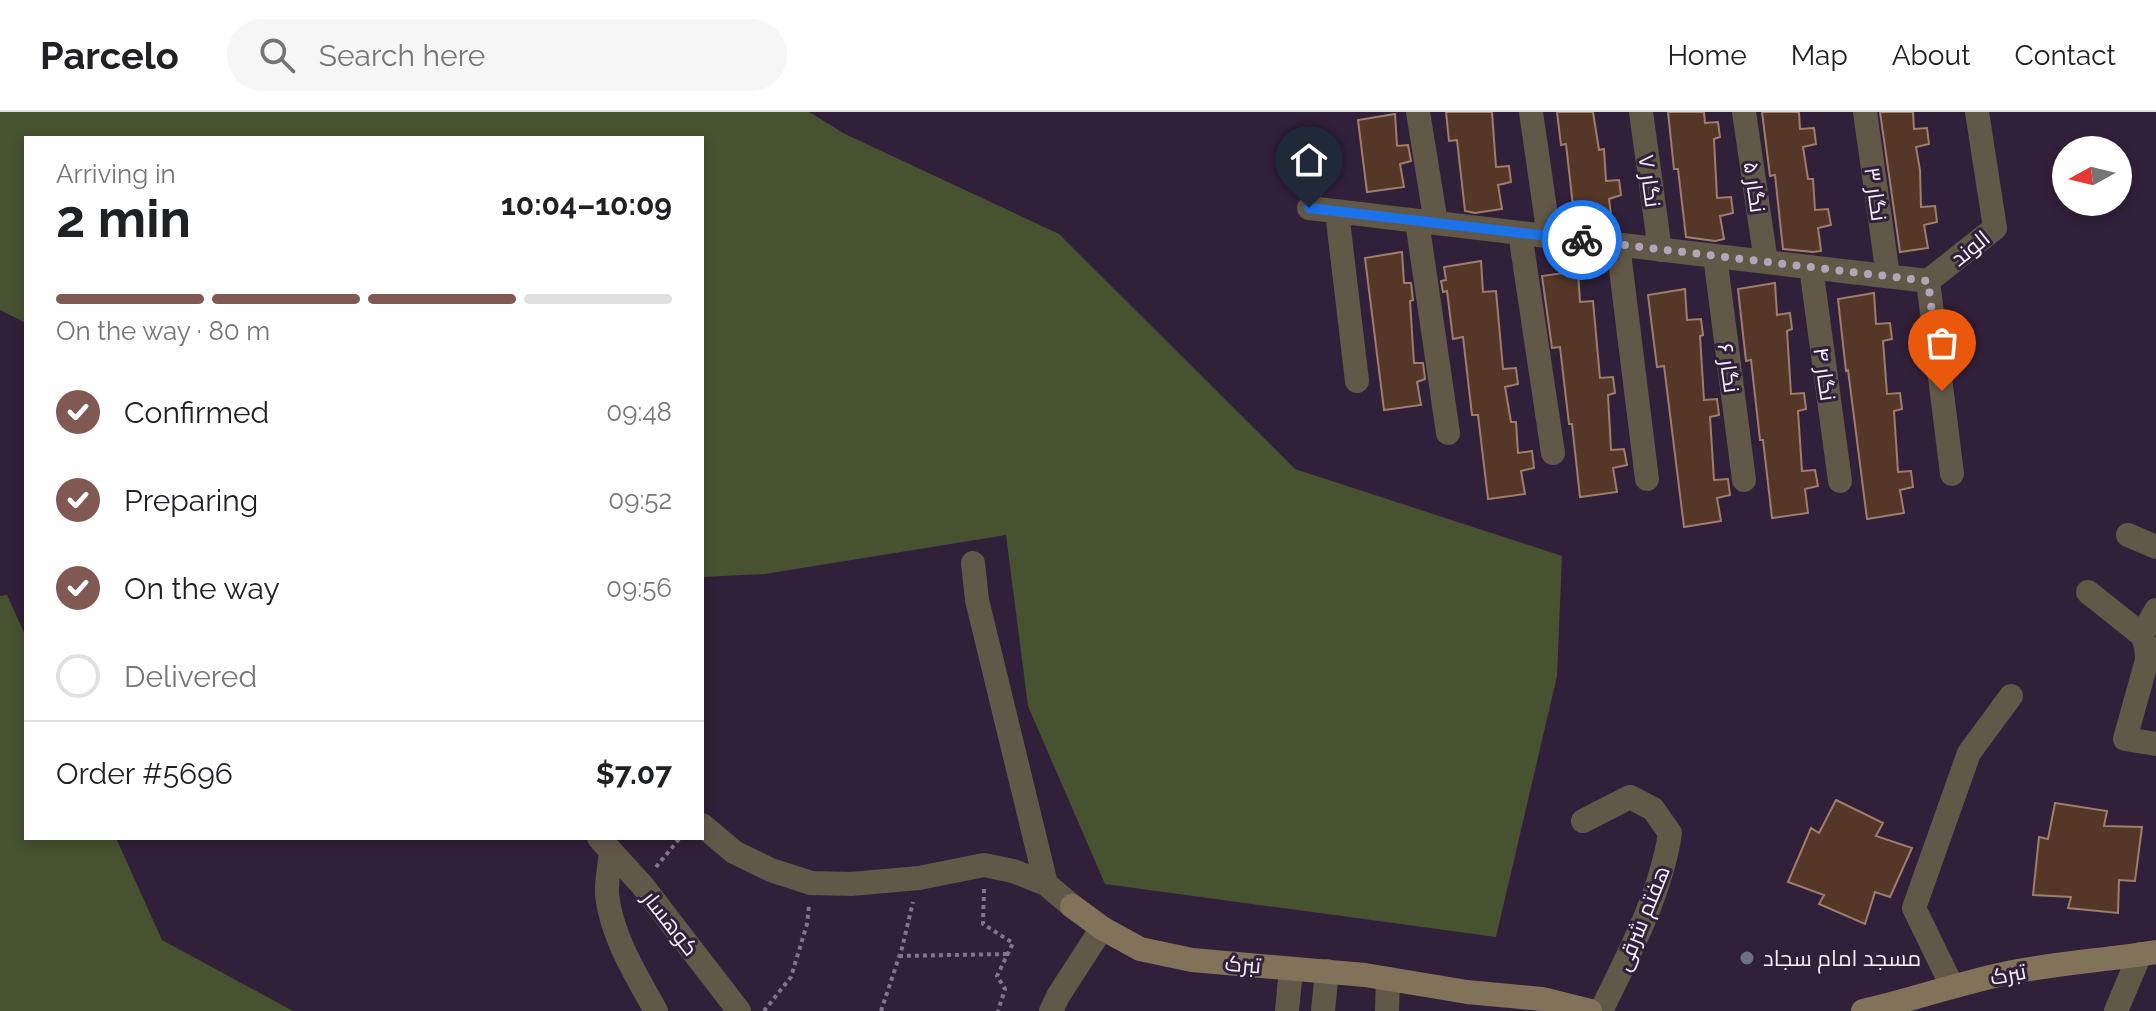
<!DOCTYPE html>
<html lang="en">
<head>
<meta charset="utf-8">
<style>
  :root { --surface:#fff; --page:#f6f6f6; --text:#202124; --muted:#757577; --line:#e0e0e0; --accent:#7f5952 }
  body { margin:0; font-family:Raleway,Cairo,sans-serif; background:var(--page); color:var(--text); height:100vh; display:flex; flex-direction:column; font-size:30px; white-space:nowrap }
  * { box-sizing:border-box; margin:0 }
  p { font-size:26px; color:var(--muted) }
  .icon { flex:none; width:44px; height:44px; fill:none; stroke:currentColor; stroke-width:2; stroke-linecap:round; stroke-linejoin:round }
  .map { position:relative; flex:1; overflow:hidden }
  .panel { position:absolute; left:24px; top:24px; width:680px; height:704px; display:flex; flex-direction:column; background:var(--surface); border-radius:0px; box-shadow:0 4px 12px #0003 }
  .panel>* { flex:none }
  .needle { width:52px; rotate:262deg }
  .fabs { position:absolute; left:2052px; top:24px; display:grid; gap:16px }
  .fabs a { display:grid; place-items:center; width:80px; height:80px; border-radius:50%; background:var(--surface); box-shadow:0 4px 12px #0003; font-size:40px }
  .pin { position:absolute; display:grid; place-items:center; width:68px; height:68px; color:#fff; margin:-82px -34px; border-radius:50% 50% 50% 0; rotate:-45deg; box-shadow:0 0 8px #0007 }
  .pin .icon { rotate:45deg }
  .courier { position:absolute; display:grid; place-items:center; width:80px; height:80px; margin:-40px; border:6px solid #1a73e8; border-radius:50%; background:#fff; color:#222; box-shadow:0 2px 10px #0007 }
  .summary em { font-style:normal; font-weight:700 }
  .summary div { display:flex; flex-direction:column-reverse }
  .summary { display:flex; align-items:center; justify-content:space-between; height:136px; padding:0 32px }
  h1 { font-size:52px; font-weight:700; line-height:60px }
  .bar { display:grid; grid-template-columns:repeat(4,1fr); gap:12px 8px; align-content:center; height:96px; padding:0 32px }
  .bar i { height:10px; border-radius:6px; background:var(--line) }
  .bar .on { background:var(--accent) }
  .bar p { grid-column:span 4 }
  .line { display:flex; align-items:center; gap:20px; padding:0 32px; border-top:2px solid var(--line) }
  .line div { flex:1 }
  ol { padding:0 32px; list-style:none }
  li { display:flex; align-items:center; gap:24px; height:88px }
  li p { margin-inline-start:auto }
  li .icon { padding:8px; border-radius:50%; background:var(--accent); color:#fff; stroke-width:4 }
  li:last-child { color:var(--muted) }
  li i { width:44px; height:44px; border:4px solid var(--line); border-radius:50% }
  header { display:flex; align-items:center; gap:48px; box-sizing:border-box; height:112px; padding:0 40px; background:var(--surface); border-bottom:2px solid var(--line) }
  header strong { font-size:38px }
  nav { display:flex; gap:44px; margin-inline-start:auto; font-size:28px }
  .search { width:560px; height:72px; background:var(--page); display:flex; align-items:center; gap:20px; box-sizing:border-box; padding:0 28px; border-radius:44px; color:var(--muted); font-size:30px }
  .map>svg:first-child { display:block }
</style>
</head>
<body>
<header>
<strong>Parcelo</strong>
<div class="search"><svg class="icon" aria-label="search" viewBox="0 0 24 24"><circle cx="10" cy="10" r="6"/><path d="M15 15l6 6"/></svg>Search here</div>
<nav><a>Home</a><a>Map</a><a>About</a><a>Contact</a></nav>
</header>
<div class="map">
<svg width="2156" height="899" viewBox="0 0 2156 899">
  <rect width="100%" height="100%" fill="#312039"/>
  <path fill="#475230" d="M 0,0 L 809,0 L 845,22 L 1059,122 L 1295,357 L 1562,444 L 1557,564 L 1496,825 L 1105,772 L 1028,594 L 1006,423 L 765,462 L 702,465 L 702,26 L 26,26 L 26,211 L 0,198 Z
    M 7,483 L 26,525 L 26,726 L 116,726 L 162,828 L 293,899 L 0,899 L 0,484 Z"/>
  <path fill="#543727" stroke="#9e7d6b" stroke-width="2" d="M 1446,0 L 1492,0 L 1496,55 L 1509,54 L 1511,70 L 1498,73 L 1502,97 L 1475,101 L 1465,99 L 1457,28 L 1449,29 Z
    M 1557,0 L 1593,0 L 1599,38 L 1604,37 L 1606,69 L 1619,68 L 1621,83 L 1609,87 L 1612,110 L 1587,114 L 1575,112 L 1566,32 L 1561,33 Z
    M 1668,0 L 1704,0 L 1705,11 L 1718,10 L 1720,25 L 1714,27 L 1717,86 L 1731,85 L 1733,101 L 1720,104 L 1724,127 L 1715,129 L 1686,125 L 1678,57 L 1674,57 Z
    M 1762,0 L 1799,0 L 1800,17 L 1814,16 L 1816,32 L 1803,35 L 1808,67 L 1813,67 L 1815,98 L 1828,97 L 1831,113 L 1818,116 L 1821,139 L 1813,140 L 1783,137 L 1775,63 L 1770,64 Z
    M 1880,0 L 1913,0 L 1914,17 L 1927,16 L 1929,32 L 1916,35 L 1920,58 L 1921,95 L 1935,94 L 1937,110 L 1924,113 L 1928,136 L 1900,140 Z
    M 1395,2 L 1397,34 L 1408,33 L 1411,49 L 1400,52 L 1404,75 L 1367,80 L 1358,8 Z
    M 1402,140 L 1404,171 L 1411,171 L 1413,188 L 1410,189 L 1414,251 L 1423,251 L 1425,267 L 1417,270 L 1421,293 L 1384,298 L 1365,146 Z
    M 1481,149 L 1483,180 L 1496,179 L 1503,257 L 1516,256 L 1518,272 L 1505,275 L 1511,310 L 1516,310 L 1518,341 L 1532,339 L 1534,356 L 1521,359 L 1525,382 L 1488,387 L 1478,303 L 1472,303 L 1463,225 L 1453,227 L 1447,179 L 1443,180 L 1441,169 L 1446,168 L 1444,155 Z
    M 1578,159 L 1580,190 L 1593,189 L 1600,266 L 1613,265 L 1615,281 L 1608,283 L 1611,338 L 1624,337 L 1627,353 L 1613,356 L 1617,380 L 1580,385 L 1572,312 L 1569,312 L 1560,235 L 1552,236 L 1542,164 Z
    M 1775,171 L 1777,203 L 1790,201 L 1792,217 L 1787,219 L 1791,282 L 1804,281 L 1806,297 L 1798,299 L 1802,359 L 1815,358 L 1818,374 L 1805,377 L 1808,401 L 1772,406 L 1763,328 L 1760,328 L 1751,248 L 1746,249 L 1738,177 Z
    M 1685,177 L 1687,208 L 1701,207 L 1703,223 L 1700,224 L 1704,288 L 1717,287 L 1719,303 L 1710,305 L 1714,368 L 1728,367 L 1730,383 L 1717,386 L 1721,409 L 1684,415 L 1664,254 L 1657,255 L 1648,183 Z
    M 1874,181 L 1876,212 L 1890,211 L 1892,227 L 1883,229 L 1887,282 L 1900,281 L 1902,297 L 1894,299 L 1898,360 L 1911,359 L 1913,375 L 1900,378 L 1904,401 L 1867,407 L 1848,258 L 1846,259 L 1838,187 Z
    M 1836,688 L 1883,711 L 1876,724 L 1912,736 L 1890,785 L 1875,780 L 1865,812 L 1819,792 L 1824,783 L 1788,770 L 1811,716 L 1819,721 Z
    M 2055,691 L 2107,699 L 2104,714 L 2142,715 L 2135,769 L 2119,768 L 2118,801 L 2068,796 L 2071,785 L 2033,783 L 2039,725 L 2048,727 Z"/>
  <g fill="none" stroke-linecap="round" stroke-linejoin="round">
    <path stroke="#827489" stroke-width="4" stroke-dasharray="4 4" stroke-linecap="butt" d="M 656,755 L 680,726
      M 984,777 L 983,812 L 1013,831 L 997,864 L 1005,877 L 998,899
      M 899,844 L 1007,842
      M 764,899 L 791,865 L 807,812 L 809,793
      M 881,899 L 902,836 L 913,790"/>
    <path stroke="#615848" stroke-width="24" d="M 1418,0 L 1436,111
      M 1531,0 L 1549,125
      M 1641,0 L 1660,138
      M 1744,0 L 1766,150
      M 1865,0 L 1888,164
      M 1309,96 L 1928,169 L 1995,116 L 1977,0
      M 1337,100 L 1357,269
      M 1417,109 L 1448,321
      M 1520,121 L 1553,341
      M 1618,133 L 1647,367
      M 1715,144 L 1744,368
      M 1811,155 L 1840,369
      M 1928,169 L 1952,362
      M 2128,423 L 2156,435
      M 973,451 L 977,488 L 1046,772
      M 2088,480 L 2142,523 L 2146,534 L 2147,548 L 2125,627 L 2156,632
      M 2142,523 L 2156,498
      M 1583,709 L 1630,685 L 1653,697 L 1670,721 C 1661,782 1628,844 1601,899
      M 702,713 L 734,740 L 771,758 L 811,771 L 851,772 L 919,766 L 984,753 L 1013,759 L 1046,772 L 1072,794
      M 599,726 L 642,773 L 739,899
      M 611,739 C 610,753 606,769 607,783 C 612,825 636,863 656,899
      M 1952,874 L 1914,796 L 1969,641 L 2011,584
      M 1051,899 L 1058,884 L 1102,816
      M 1287,899 L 1291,857
      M 1323,899 L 1327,859
      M 1387,899 L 1388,867
      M 2116,899 L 2140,842"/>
    <path stroke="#817259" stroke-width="24" d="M 1072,794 L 1102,816 L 1140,837 L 1192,848 L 1365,863 L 1467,880 L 1542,887 L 1590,899
      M 1863,899 C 1912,888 1959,871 2008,861 C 2056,851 2107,848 2156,840"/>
  </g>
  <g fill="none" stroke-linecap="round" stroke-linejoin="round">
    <path stroke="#b2a5b8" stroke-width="8" stroke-dasharray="0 14.4" d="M 1582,128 L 1928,169 L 1942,279"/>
    <path stroke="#1a73e8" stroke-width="10" d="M 1309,96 L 1582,128"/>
  </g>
  <circle fill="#6b7280" stroke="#312039" stroke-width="3" cx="1747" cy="846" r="8"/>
  <g text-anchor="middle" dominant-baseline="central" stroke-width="6" stroke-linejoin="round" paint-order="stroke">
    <g font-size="22" fill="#f8edfd" stroke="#312039">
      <text transform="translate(1650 69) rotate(82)">نگار ۷</text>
      <text transform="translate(1755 75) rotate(82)">نگار ۵</text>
      <text transform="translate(1876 82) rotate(82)">نگار ۳</text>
      <text transform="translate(1970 136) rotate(-39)">الوند</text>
      <text transform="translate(1729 256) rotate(82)">نگار ۶</text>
      <text transform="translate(1825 262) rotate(82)">نگار ۴</text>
      <text transform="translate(1642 806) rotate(-68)">هفتم شرقی</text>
      <text transform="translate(671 811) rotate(52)">کوهسار</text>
      <text transform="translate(1243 852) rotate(5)">تبرک</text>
      <text transform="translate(2008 862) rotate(-11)">تبرک</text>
    </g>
    <g font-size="22" fill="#f8edfd" stroke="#312039" text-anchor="start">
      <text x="1763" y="846">مسجد امام سجاد</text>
    </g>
  </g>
</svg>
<div class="fabs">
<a><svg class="needle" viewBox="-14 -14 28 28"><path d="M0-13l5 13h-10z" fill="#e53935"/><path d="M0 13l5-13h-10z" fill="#757577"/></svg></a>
</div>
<div class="pin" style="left:1942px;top:279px;background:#ea580c"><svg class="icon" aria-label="bag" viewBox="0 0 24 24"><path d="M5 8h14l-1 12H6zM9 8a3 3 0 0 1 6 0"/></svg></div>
<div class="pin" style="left:1309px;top:96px;background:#1f2937"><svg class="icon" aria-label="home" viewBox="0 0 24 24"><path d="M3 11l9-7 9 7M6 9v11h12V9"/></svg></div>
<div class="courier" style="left:1582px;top:128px"><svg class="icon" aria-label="bike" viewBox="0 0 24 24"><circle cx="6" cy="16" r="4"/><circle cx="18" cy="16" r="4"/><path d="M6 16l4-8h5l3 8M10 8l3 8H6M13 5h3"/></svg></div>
<section class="panel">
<div class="summary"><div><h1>2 min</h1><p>Arriving in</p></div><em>10:04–10:09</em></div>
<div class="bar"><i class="on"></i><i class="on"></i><i class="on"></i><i></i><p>On the way · 80 m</p></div>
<ol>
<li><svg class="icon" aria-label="check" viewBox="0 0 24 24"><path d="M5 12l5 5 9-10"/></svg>Confirmed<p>09:48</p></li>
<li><svg class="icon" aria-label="check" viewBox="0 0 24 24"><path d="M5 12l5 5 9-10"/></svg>Preparing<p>09:52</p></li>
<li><svg class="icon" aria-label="check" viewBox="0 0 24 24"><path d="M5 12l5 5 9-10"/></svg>On the way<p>09:56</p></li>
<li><i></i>Delivered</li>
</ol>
<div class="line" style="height:104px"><div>Order #5696</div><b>$7.07</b></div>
</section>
</div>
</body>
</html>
